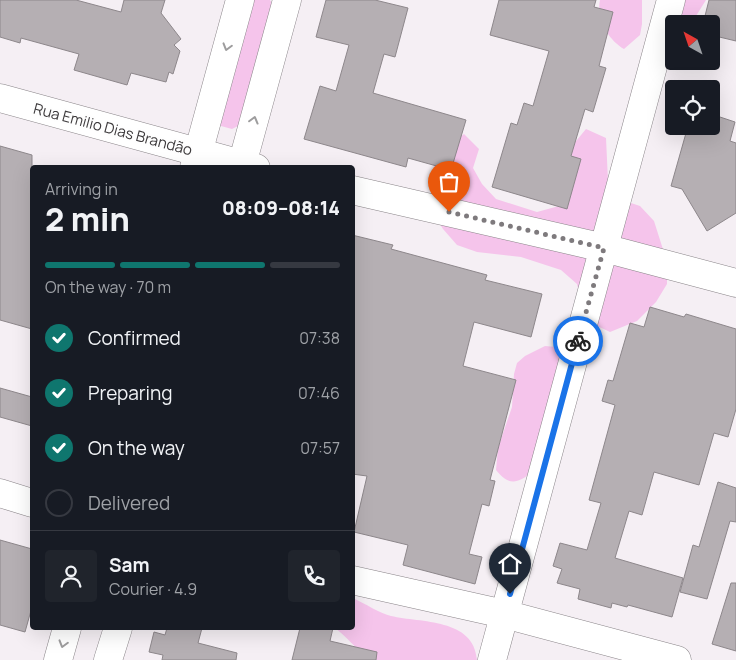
<!DOCTYPE html>
<html lang="en">
<head>
<meta charset="utf-8">
<style>
  :root { --surface:#171b24; --page:#20242c; --text:#f1f3f6; --muted:#9ea1a6; --line:#363941; --accent:#0f766e }
  body { margin:0; font-family:Manrope,sans-serif; background:var(--page); color:var(--text); height:100vh; display:flex; flex-direction:column; font-size:19px; white-space:nowrap }
  * { box-sizing:border-box; margin:0 }
  p { font-size:16px; color:var(--muted) }
  .icon { flex:none; width:28px; height:28px; fill:none; stroke:currentColor; stroke-width:2; stroke-linecap:round; stroke-linejoin:round }
  .map { position:relative; flex:1; overflow:hidden }
  .details { position:absolute; left:30px; top:165px; width:325px; height:465px; display:flex; flex-direction:column; background:var(--surface); border-radius:5px; box-shadow:0 5px 20px #0002 }
  .details>* { flex:none }
  .needle { width:32px; rotate:320deg }
  .tools { position:absolute; left:665px; top:15px; display:grid; gap:10px }
  .tools a { display:grid; place-items:center; width:55px; height:55px; border-radius:5px; background:var(--surface); box-shadow:0 5px 20px #0002; font-size:25px }
  .pin { position:absolute; display:grid; place-items:center; width:42px; height:42px; color:#fff; margin:-51px -21px; border-radius:50% 50% 50% 0; rotate:-45deg; box-shadow:0 0 5px #0007 }
  .pin .icon { rotate:45deg }
  .courier { position:absolute; display:grid; place-items:center; width:50px; height:50px; margin:-25px; border:4px solid #1a73e8; border-radius:50%; background:#fff; color:#222; box-shadow:0 1px 6px #0007 }
  .headline em { font-style:normal; font-weight:800 }
  .headline div { display:flex; flex-direction:column-reverse }
  .headline { display:flex; align-items:center; justify-content:space-between; height:85px; padding:0 15px }
  h1 { font-size:32px; font-weight:800; line-height:38px }
  .bar { display:grid; grid-template-columns:repeat(4,1fr); gap:8px 5px; align-content:center; height:60px; padding:0 15px }
  .bar i { height:6px; border-radius:4px; background:var(--line) }
  .bar .active { background:var(--accent) }
  .bar p { grid-column:span 4 }
  .line { display:flex; align-items:center; gap:12px; padding:0 15px; border-top:1px solid var(--line) }
  .line div { flex:1 }
  .round { display:grid; place-items:center; flex:none; width:52px; height:52px; border-radius:5px; background:var(--page) }
  ol { padding:0 15px; list-style:none }
  li { display:flex; align-items:center; gap:15px; height:55px }
  li p { margin-inline-start:auto }
  li .icon { padding:5px; border-radius:50%; background:var(--accent); color:#fff; stroke-width:4 }
  li:last-child { color:var(--muted) }
  li i { width:28px; height:28px; border:2px solid var(--line); border-radius:50% }
  .map>svg:first-child { display:block }
</style>
</head>
<body>
<div class="map">
<svg width="736" height="660" viewBox="0 0 736 660">
  <rect width="100%" height="100%" fill="#f5eff4"/>
  <path fill="#f5c4eb" d="M 236,0 L 270,0 L 277,13 L 242,124 L 232,129 L 221,126 L 213,119 Z
    M 600,0 L 642,0 L 642,24 L 640,35 L 624,49 C 608,40 596,18 600,0 Z
    M 671,0 L 706,0 L 691,24 L 677,24 Z
    M 586,129 L 606,138 L 608,181 L 619,199 L 640,206 L 654,221 L 667,262 L 667,284 L 656,302 L 637,321 L 610,332 L 591,323 L 582,304 L 577,284 L 561,270 L 521,257 L 477,252 L 457,245 L 443,229 L 432,211 L 431,188 L 434,167 L 447,148 L 464,134 L 479,149 L 473,168 L 482,184 L 496,199 L 537,212 L 559,206 L 572,156 L 572,146 Z
    M 545,346 L 556,347 L 561,356 L 532,472 C 517,484 509,486 496,470 L 498,448 L 512,407 L 514,374 L 517,363 L 525,356 Z
    M 353,598 C 364,603 381,614 391,616 C 421,623 474,618 477,660 L 377,660 C 355,651 352,641 335,628 L 352,628 Z"/>
  <path fill="#b5afb3" stroke="#8d878b" d="M 0,0 L 76,0 L 121,12 L 124,0 L 165,0 L 161,13 L 181,39 L 174,45 L 180,51 L 173,74 L 169,72 L 166,82 L 131,73 L 127,85 L 74,70 L 79,54 L 21,38 L 20,43 L 0,37 Z
    M 326,0 L 375,0 L 408,8 L 395,57 L 384,54 L 373,93 L 466,120 L 451,170 L 408,158 L 406,167 L 304,139 L 320,86 L 336,91 L 349,45 L 316,37 Z
    M 499,0 L 596,0 L 594,7 L 613,12 L 599,66 L 606,68 L 593,112 L 585,109 L 571,156 L 581,159 L 567,209 L 492,187 L 511,123 L 517,125 L 524,103 L 533,106 L 549,51 L 490,35 Z
    M 709,0 L 736,0 L 736,41 L 711,35 L 711,24 L 703,24 Z
    M 711,114 L 735,122 L 730,141 L 736,143 L 736,213 L 707,231 L 682,189 L 671,186 L 688,126 L 711,126 Z
    M 0,146 L 32,155 L 32,329 L 0,320 Z
    M 352,235 L 393,245 L 391,249 L 487,275 L 485,280 L 542,294 L 531,337 L 474,322 L 463,366 L 516,380 L 490,480 L 495,481 L 489,506 L 482,504 L 469,554 L 482,557 L 475,584 L 403,565 L 408,545 L 354,532 L 367,476 L 352,474 Z
    M 650,307 L 684,317 L 686,314 L 736,329 L 736,409 L 728,437 L 714,433 L 699,485 L 654,472 L 642,515 L 629,511 L 615,558 L 683,578 L 672,617 L 628,605 L 627,607 L 612,603 L 611,608 L 578,599 L 580,589 L 557,583 L 562,569 L 553,566 L 560,543 L 587,550 L 601,503 L 589,500 L 615,405 L 602,401 L 608,380 L 613,381 L 630,323 L 644,327 Z
    M 0,388 L 32,397 L 32,426 L 0,417 Z
    M 718,482 L 736,488 L 736,522 L 730,521 L 707,599 L 680,592 L 693,545 L 699,547 Z
    M 0,540 L 32,549 L 32,607 L 25,632 L 0,625 Z
    M 731,583 L 736,583 L 736,651 L 712,644 Z
    M 167,628 L 202,628 L 198,643 L 237,653 L 236,660 L 162,660 L 163,655 L 149,652 L 154,632 L 165,635 Z
    M 300,628 L 333,628 L 330,641 L 377,652 L 376,660 L 292,660 Z"/>
  <g fill="none" stroke-linecap="round" stroke-linejoin="round">
    <g stroke="#8a8589" stroke-width="29">
      <path id="minor" d="M 0,98 L 256,168
        M 352,190 L 604,248 L 736,283
        M 0,493 L 32,503
        M 352,580 L 504,614 L 677,660
        M 492,660 L 671,0"/>
    </g>
    <g stroke="#8a8589" stroke-width="29">
      <path id="major" d="M 194,168 L 240,0
        M 241,168 L 287,0
        M 58,660 L 67,628
        M 108,660 L 118,628"/>
    </g>
    <use href="#minor" stroke="#fff" stroke-width="28"/>
    <use href="#major" stroke="#fff" stroke-width="28"/>
  </g>
  <defs><path id="oneway-chevron" d="M-2-3.5L2.5 0L-2 3.5" fill="none" stroke-width="1.6" stroke-linecap="round" stroke-linejoin="round" transform="scale(1.25)"/></defs>
  <g stroke="#9e9d9e">
    <use href="#oneway-chevron" transform="translate(227 47) rotate(106)"/>
    <use href="#oneway-chevron" transform="translate(254 120) rotate(-75)"/>
    <use href="#oneway-chevron" transform="translate(63 644) rotate(106)"/>
  </g>
  <g fill="none" stroke-linecap="round" stroke-linejoin="round">
    <path stroke="#7e7a7d" stroke-width="5" stroke-dasharray="0 9" d="M 449,212 L 604,248 L 578,341"/>
    <path stroke="#1a73e8" stroke-width="6" d="M 510,594 L 578,341"/>
  </g>
  <g text-anchor="middle" dominant-baseline="central" stroke-width="4.5" stroke-linejoin="round" paint-order="stroke">
    <g font-size="15" fill="#3e3b3d" stroke="#fefefe">
      <text transform="translate(113 129) rotate(15)">Rua Emilio Dias Brandão</text>
    </g>
  </g>
</svg>
<div class="tools">
<a><svg class="needle" viewBox="-14 -14 28 28"><path d="M0-13l5 13h-10z" fill="#e53935"/><path d="M0 13l5-13h-10z" fill="#9ea1a6"/></svg></a>
<a><svg class="icon" aria-label="locate" viewBox="0 0 24 24"><circle cx="12" cy="12" r="6"/><path d="M12 2v4M12 18v4M2 12h4M18 12h4"/></svg></a>
</div>
<div class="pin" style="left:449px;top:212px;background:#ea580c"><svg class="icon" aria-label="bag" viewBox="0 0 24 24"><path d="M5 8h14l-1 12H6zM9 8a3 3 0 0 1 6 0"/></svg></div>
<div class="pin" style="left:510px;top:594px;background:#1f2937"><svg class="icon" aria-label="home" viewBox="0 0 24 24"><path d="M3 11l9-7 9 7M6 9v11h12V9"/></svg></div>
<div class="courier" style="left:578px;top:341px"><svg class="icon" aria-label="bike" viewBox="0 0 24 24"><circle cx="6" cy="16" r="4"/><circle cx="18" cy="16" r="4"/><path d="M6 16l4-8h5l3 8M10 8l3 8H6M13 5h3"/></svg></div>
<section class="details">
<div class="headline"><div><h1>2 min</h1><p>Arriving in</p></div><em>08:09–08:14</em></div>
<div class="bar"><i class="active"></i><i class="active"></i><i class="active"></i><i></i><p>On the way · 70 m</p></div>
<ol>
<li><svg class="icon" aria-label="check" viewBox="0 0 24 24"><path d="M5 12l5 5 9-10"/></svg>Confirmed<p>07:38</p></li>
<li><svg class="icon" aria-label="check" viewBox="0 0 24 24"><path d="M5 12l5 5 9-10"/></svg>Preparing<p>07:46</p></li>
<li><svg class="icon" aria-label="check" viewBox="0 0 24 24"><path d="M5 12l5 5 9-10"/></svg>On the way<p>07:57</p></li>
<li><i></i>Delivered</li>
</ol>
<div class="line" style="height:90px"><a class="round"><svg class="icon" aria-label="person" viewBox="0 0 24 24"><circle cx="12" cy="8" r="4"/><path d="M4 21q1-7 8-7t8 7"/></svg></a><div><b>Sam</b><p>Courier · 4.9</p></div><a class="round"><svg class="icon" aria-label="phone" viewBox="0 0 24 24"><path d="M5 4h4l2 5-3 2q2 4 5 5l2-3 5 2v4C11 20 4 13 5 4z"/></svg></a></div>
</section>
</div>
</body>
</html>
